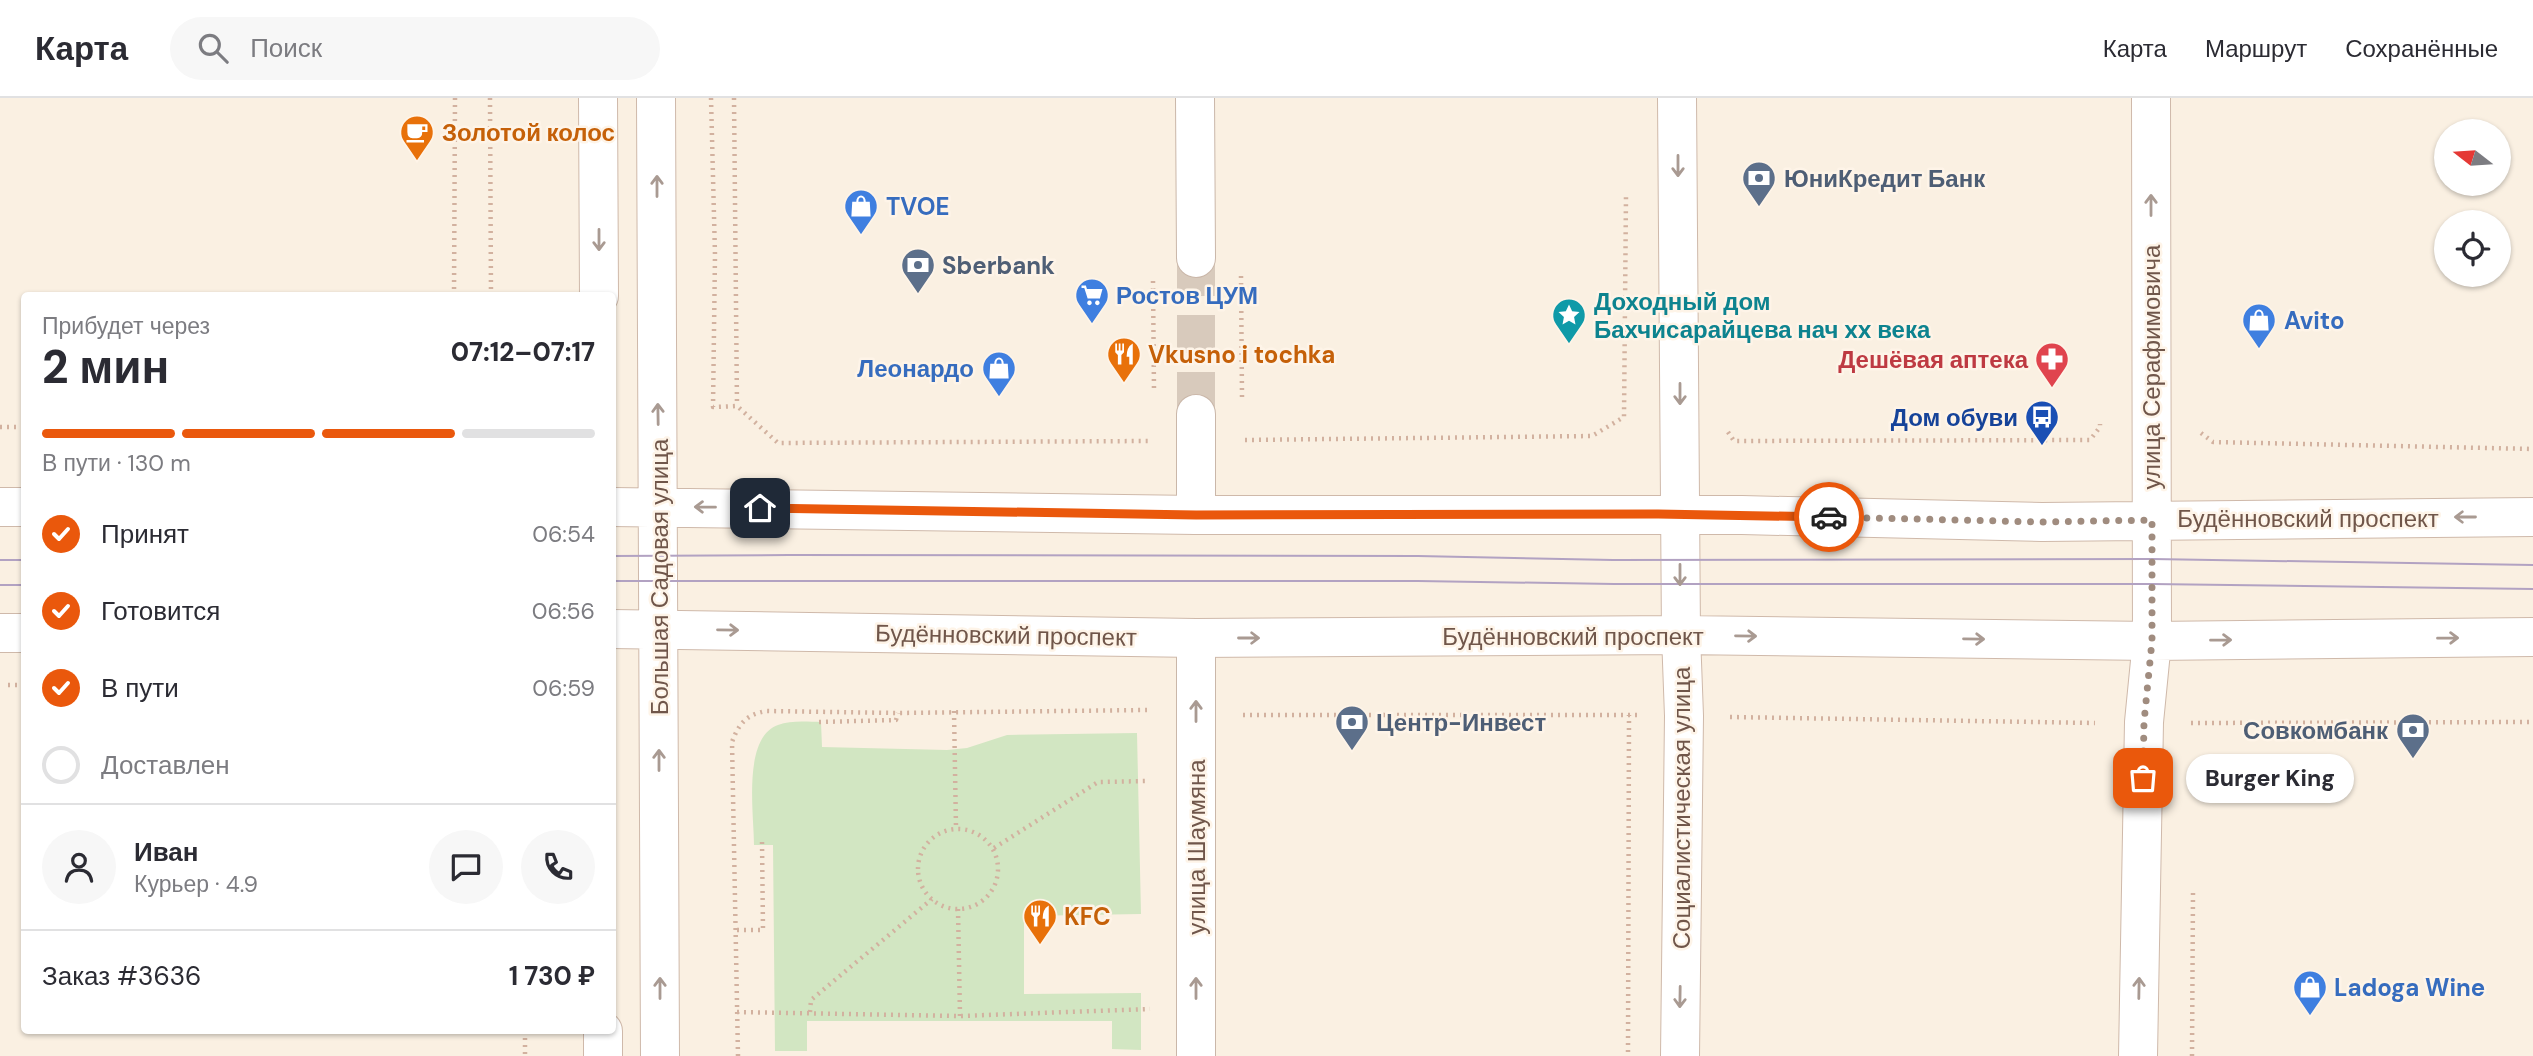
<!DOCTYPE html>
<html lang="ru">
<head>
<meta charset="utf-8">
<style>
  :root { --surface:#fff; --page:#f7f7f7; --text:#2b2b33; --muted:#7c7c81; --line:#e1e1e2; --accent:#ea580c }
  body { margin:0; font-family:"DM Sans",sans-serif; background:var(--page); color:var(--text); height:100vh; display:flex; flex-direction:column; font-size:26px; white-space:nowrap }
  * { box-sizing:border-box; margin:0 }
  p { font-size:23px; color:var(--muted) }
  .icon { flex:none; width:38px; height:38px; fill:none; stroke:currentColor; stroke-width:2; stroke-linecap:round; stroke-linejoin:round }
  .map { position:relative; flex:1; overflow:hidden }
  .drawer { position:absolute; left:21px; top:194px; width:595px; height:742px; display:flex; flex-direction:column; background:var(--surface); border-radius:7px; box-shadow:0 2px 5px #0004 }
  .drawer>* { flex:none }
  .needle { width:46px; rotate:287deg }
  .fabs { position:absolute; left:2434px; top:21px; display:grid; gap:14px }
  .fabs a { display:grid; place-items:center; width:77px; height:77px; border-radius:50%; background:var(--surface); box-shadow:0 2px 5px #0004; font-size:35px }
  .pin { position:absolute; display:grid; place-items:center; width:60px; height:60px; color:#fff; margin:-30px; border-radius:14px; box-shadow:0 4px 10px #0006 }
  .courier { position:absolute; display:grid; place-items:center; width:70px; height:70px; margin:-35px; border:5px solid #ea580c; border-radius:50%; background:#fff; color:#222; box-shadow:0 2px 9px #0007 }
  .bubble { position:absolute; height:49px; border-radius:24px; background:var(--surface); box-shadow:0 2px 5px #0004; font-size:23px; font-weight:800; line-height:49px; text-align:center }
  .headline em { font-style:normal; font-weight:800 }
  .headline div { display:flex; flex-direction:column-reverse }
  .headline { display:flex; align-items:center; justify-content:space-between; height:119px; padding:0 21px }
  h1 { font-size:46px; font-weight:800; line-height:52px }
  .bar { display:grid; grid-template-columns:repeat(4,1fr); gap:10px 7px; align-content:center; height:84px; padding:0 21px }
  .bar i { height:9px; border-radius:5px; background:var(--line) }
  .bar .selected { background:var(--accent) }
  .bar p { grid-column:span 4 }
  .line { display:flex; align-items:center; gap:18px; padding:0 21px; border-top:2px solid var(--line) }
  .line div { flex:1 }
  .round { display:grid; place-items:center; flex:none; width:74px; height:74px; border-radius:37px; background:var(--page) }
  ol { padding:0 21px; list-style:none }
  li { display:flex; align-items:center; gap:21px; height:77px }
  li p { margin-inline-start:auto }
  li .icon { padding:7px; border-radius:50%; background:var(--accent); color:#fff; stroke-width:4 }
  li:last-child { color:var(--muted) }
  li i { width:38px; height:38px; border:4px solid var(--line); border-radius:50% }
  header { display:flex; align-items:center; gap:42px; box-sizing:border-box; height:98px; padding:0 35px; background:var(--surface); border-bottom:2px solid var(--line) }
  header strong { font-size:33px }
  nav { display:flex; gap:38px; margin-inline-start:auto; font-size:24px }
  .search { width:490px; height:63px; background:var(--page); display:flex; align-items:center; gap:18px; box-sizing:border-box; padding:0 24px; border-radius:38px; color:var(--muted); font-size:26px }
  .map>svg:first-child { display:block }
</style>
</head>
<body>
<header>
<strong>Карта</strong>
<div class="search"><svg class="icon" aria-label="search" viewBox="0 0 24 24"><circle cx="10" cy="10" r="6"/><path d="M15 15l6 6"/></svg>Поиск</div>
<nav><a>Карта</a><a>Маршрут</a><a>Сохранённые</a></nav>
</header>
<div class="map">
<svg width="2533" height="958" viewBox="0 0 2533 958">
  <rect width="100%" height="100%" fill="#faf0e2"/>
  <path fill="#d2e6c2" d="M 821,624 L 822,649 L 947,652 L 967,650 L 1007,637 L 1137,635 L 1141,816 L 1024,818 L 1024,896 L 1141,895 L 1141,952 L 1112,951 L 1112,923 L 807,923 L 807,953 L 775,953 L 773,747 L 754,747 C 754,716 742,640 778,627 C 791,622 808,624 821,624 Z"/>
  <g fill="none" stroke-linecap="round" stroke-linejoin="round">
    <path stroke="#d8cabc" stroke-width="38" stroke-dasharray="38 19" stroke-linecap="butt" d="M 1196,160 L 1196,316"/>
    <g stroke="#cab7a9" stroke-width="40">
      <path id="street" d="M 1195,0 L 1196,160
        M 1196,316 L 1196,417
        M 1196,540 L 1196,958"/>
    </g>
    <g stroke="#cfb9aa" stroke-width="40">
      <path id="secondary" d="M 598,0 L 599,198
        M 656,0 L 660,958
        M 1677,0 L 1681,537 L 1684,618 L 1680,958
        M 0,409 L 24,409
        M 612,409 L 1196,417 L 1742,417 L 2042,424 L 2533,419
        M 612,531 L 1196,540 L 1681,537 L 2152,543 L 2533,539
        M 0,535 L 24,535
        M 603,933 L 603,958
        M 2138,958 L 2144,624 L 2152,543 L 2151,0"/>
    </g>
    <path stroke="#d2b19f" stroke-width="4.5" stroke-dasharray="2 5" stroke-linecap="butt" d="M 490,0 L 491,198
      M 711,0 L 715,157 L 713,309 L 737,308 L 778,345 L 1148,343
      M 734,0 L 737,308
      M 1241,178 L 1242,299
      M 1153,183 L 1154,293
      M 454,198 L 455,0
      M 0,329 L 24,329
      M 1728,334 L 1734,343 L 2090,342 L 2100,329 L 2100,326
      M 2201,335 L 2213,344 L 2533,351
      M 1245,342 L 1592,338 L 1624,319 L 1626,97
      M 8,587 L 24,587
      M 954,613 L 956,730
      M 1243,617 L 1637,617
      M 1730,619 L 2095,625
      M 819,624 L 896,622 L 898,615
      M 2191,625 L 2533,624
      M918 771a40 40 0 1 1 80 0a40 40 0 1 1-80 0Z
      M 994,750 L 1098,684 L 1149,683
      M 958,811 L 960,918
      M 737,832 L 763,832 L 762,743
      M 737,914 L 960,918 L 1150,911
      M 810,914 L 811,902 L 932,801
      M 525,933 L 525,958
      M 1628,954 L 1629,617
      M 738,958 L 732,644 C 739,625 747,616 767,613 L 898,615 L 1147,612
      M 2192,958 L 2193,794"/>
    <use href="#street" stroke="#fff" stroke-width="38"/>
    <use href="#secondary" stroke="#fff" stroke-width="38"/>
    <path stroke="#b2a2c2" stroke-width="2" d="M 612,458 L 789,457 L 1418,458 L 1613,462 L 2152,461 L 2533,467
      M 0,462 L 24,462
      M 612,483 L 1418,483 L 1614,486 L 2152,486 L 2533,491
      M 0,487 L 24,487"/>
  </g>
  <defs><path id="oneway-shaft" d="M-6 0H5M1.5-3L5.5 0L1.5 3" fill="none" stroke-width="1.6" stroke-linecap="round" stroke-linejoin="round" transform="scale(1.75)"/></defs>
  <g stroke="#a99a92">
    <use href="#oneway-shaft" transform="translate(1678 68) rotate(90)"/>
    <use href="#oneway-shaft" transform="translate(657 88) rotate(-90)"/>
    <use href="#oneway-shaft" transform="translate(2151 107) rotate(-90)"/>
    <use href="#oneway-shaft" transform="translate(599 142) rotate(90)"/>
    <use href="#oneway-shaft" transform="translate(1680 296) rotate(90)"/>
    <use href="#oneway-shaft" transform="translate(658 316) rotate(-91)"/>
    <use href="#oneway-shaft" transform="translate(705 409) rotate(-179)"/>
    <use href="#oneway-shaft" transform="translate(2465 419) rotate(180)"/>
    <use href="#oneway-shaft" transform="translate(1680 477) rotate(90)"/>
    <use href="#oneway-shaft" transform="translate(728 532) rotate(1)"/>
    <use href="#oneway-shaft" transform="translate(1746 538) rotate(1)"/>
    <use href="#oneway-shaft" transform="translate(1249 540)"/>
    <use href="#oneway-shaft" transform="translate(2448 540) rotate(-1)"/>
    <use href="#oneway-shaft" transform="translate(1974 541) rotate(1)"/>
    <use href="#oneway-shaft" transform="translate(2221 542) rotate(-1)"/>
    <use href="#oneway-shaft" transform="translate(1196 613) rotate(-90)"/>
    <use href="#oneway-shaft" transform="translate(659 662) rotate(-90)"/>
    <use href="#oneway-shaft" transform="translate(660 890) rotate(-90)"/>
    <use href="#oneway-shaft" transform="translate(1196 890) rotate(-90)"/>
    <use href="#oneway-shaft" transform="translate(2139 890) rotate(-89)"/>
    <use href="#oneway-shaft" transform="translate(1680 899) rotate(91)"/>
  </g>
  <g fill="none" stroke-linecap="round" stroke-linejoin="round">
    <path stroke="#a08c7f" stroke-width="7" stroke-dasharray="0 12.6" d="M 1829,419 L 2042,424 L 2152,422 L 2152,543 L 2144,624 L 2143,680"/>
    <path stroke="#ea580c" stroke-width="9" d="M 760,410 L 1196,417 L 1658,416 L 1829,419"/>
  </g>
  <defs>
    <g id="cafe-pin" transform="scale(1.75)"><path d="M0 17L-7.5 6A9.5 9.5 0 1 1 7.5 6Z" fill="#e8710a" stroke="#fef4e8"/><path d="M-5.5-4.5H6V0H3Q3 3.5 0 3.5H-2.5Q-5.5 3.5-5.5 0ZM3-3.2v2h1.7v-2ZM-6 4.5H4V6H-6Z" fill="#fff"/></g>
    <g id="bank-pin" transform="scale(1.75)"><path d="M0 17L-7.5 6A9.5 9.5 0 1 1 7.5 6Z" fill="#5c6f8a" stroke="#fef4e8"/><path d="M-6-4H6V4H-6ZM0-2.3a2.3 2.3 0 1 0 0 4.6a2.3 2.3 0 1 0 0-4.6Z" fill="#fff"/></g>
    <g id="shop-pin" transform="scale(1.75)"><path d="M0 17L-7.5 6A9.5 9.5 0 1 1 7.5 6Z" fill="#3f7fe0" stroke="#fef4e8"/><path d="M-5-2.5h2.3a2.7 3.5 0 0 1 5.4 0H5L5.5 6h-11ZM-1.5-2.5h3a1.5 2.3 0 0 0-3 0Z" fill="#fff"/></g>
    <g id="supermarket-pin" transform="scale(1.75)"><path d="M0 17L-7.5 6A9.5 9.5 0 1 1 7.5 6Z" fill="#3f7fe0" stroke="#fef4e8"/><path d="M-6-5.5h2.5l.6 2H6L4.5 2H-2.5L-4.4-4H-6ZM-1.5 3.2a1.3 1.3 0 1 0 .1 0ZM3 3.2a1.3 1.3 0 1 0 .1 0Z" fill="#fff"/></g>
    <g id="sight-pin" transform="scale(1.75)"><path d="M0 17L-7.5 6A9.5 9.5 0 1 1 7.5 6Z" fill="#0f9aa8" stroke="#fef4e8"/><path d="M0-6L1.8-2.2L6-1.7L2.9 1.2L3.7 5.4L0 3.3L-3.7 5.4L-2.9 1.2L-6-1.7L-1.8-2.2Z" fill="#fff"/></g>
    <g id="restaurant-pin" transform="scale(1.75)"><path d="M0 17L-7.5 6A9.5 9.5 0 1 1 7.5 6Z" fill="#e8710a" stroke="#fef4e8"/><path d="M-5-6h1v4h1v-4h1v4h1v-4h1v5L-1.5 .5V6h-2V.5L-5-1ZM5-6V6H3V1.5H1.5Q1.5-4 5-6Z" fill="#fff"/></g>
    <g id="pharmacy-pin" transform="scale(1.75)"><path d="M0 17L-7.5 6A9.5 9.5 0 1 1 7.5 6Z" fill="#e0444e" stroke="#fef4e8"/><path d="M-2-6h4v4h4v4h-4v4h-4v-4h-4v-4h4Z" fill="#fff"/></g>
    <g id="bus-pin" transform="scale(1.75)"><path d="M0 17L-7.5 6A9.5 9.5 0 1 1 7.5 6Z" fill="#1a4fb4" stroke="#fef4e8"/><path d="M-5-6H5V4H4V6H2V4H-2V6H-4V4H-5ZM-3.5-4V0h7V-4ZM-3.5 1.2v1.5H-2V1.2ZM2 1.2v1.5H3.5V1.2Z" fill="#fff"/></g>
  </defs>
  <g fill-rule="evenodd">
    <use href="#cafe-pin" x="417" y="34"/>
    <use href="#bank-pin" x="1759" y="80"/>
    <use href="#shop-pin" x="861" y="108"/>
    <use href="#bank-pin" x="918" y="167"/>
    <use href="#supermarket-pin" x="1092" y="197"/>
    <use href="#sight-pin" x="1569" y="217"/>
    <use href="#shop-pin" x="2259" y="222"/>
    <use href="#restaurant-pin" x="1124" y="256"/>
    <use href="#pharmacy-pin" x="2052" y="261"/>
    <use href="#shop-pin" x="999" y="270"/>
    <use href="#bus-pin" x="2042" y="319"/>
    <use href="#bank-pin" x="1352" y="624"/>
    <use href="#bank-pin" x="2413" y="632"/>
    <use href="#restaurant-pin" x="1040" y="818"/>
    <use href="#shop-pin" x="2310" y="889"/>
  </g>
  <g text-anchor="middle" dominant-baseline="central" stroke-width="5" stroke-linejoin="round" paint-order="stroke">
    <g font-size="24" font-weight="bold" fill="#c56008" stroke="#fef4e8" text-anchor="start">
      <text x="442" y="34">Золотой колос</text>
      <text x="1148" y="256">Vkusno i tochka</text>
      <text x="1064" y="818">KFC</text>
    </g>
    <g font-size="24" font-weight="bold" fill="#4e5e75" stroke="#fef4e8" text-anchor="start">
      <text x="1784" y="80">ЮниКредит Банк</text>
      <text x="942" y="167">Sberbank</text>
      <text x="1376" y="624">Центр-Инвест</text>
      <text x="2388" y="632" text-anchor="end">Совкомбанк</text>
    </g>
    <g font-size="24" font-weight="bold" fill="#366cbe" stroke="#fef4e8" text-anchor="start">
      <text x="886" y="108">TVOE</text>
      <text x="1116" y="197">Ростов ЦУМ</text>
      <text x="2284" y="222">Avito</text>
      <text x="974" y="270" text-anchor="end">Леонардо</text>
      <text x="2334" y="889">Ladoga Wine</text>
    </g>
    <g font-size="24" font-weight="bold" fill="#0d838f" stroke="#fef4e8" text-anchor="start">
      <text x="1594" y="203">Доходный дом<tspan x="1594" dy="28">Бахчисарайцева нач xx века</tspan></text>
    </g>
    <g font-size="24" font-weight="bold" fill="#be3a42" stroke="#fef4e8" text-anchor="end">
      <text x="2028" y="261">Дешёвая аптека</text>
    </g>
    <g font-size="24" fill="#70564a" stroke="#fef4e8">
      <text transform="translate(2151 269) rotate(-90)">улица Серафимовича</text>
      <text x="2308" y="420">Будённовский проспект</text>
      <text transform="translate(659 479) rotate(-90)">Большая Садовая улица</text>
      <text transform="translate(1006 537) rotate(1)">Будённовский проспект</text>
      <text x="1573" y="538">Будённовский проспект</text>
      <text transform="translate(1681 710) rotate(-90)">Социалистическая улица</text>
      <text transform="translate(1196 749) rotate(-90)">улица Шаумяна</text>
    </g>
    <g font-size="24" font-weight="bold" fill="#164399" stroke="#fef4e8" text-anchor="end">
      <text x="2018" y="319">Дом обуви</text>
    </g>
  </g>
</svg>
<div class="fabs">
<a><svg class="needle" viewBox="-14 -14 28 28"><path d="M0-13l5 13h-10z" fill="#e53935"/><path d="M0 13l5-13h-10z" fill="#7c7c81"/></svg></a>
<a><svg class="icon" aria-label="locate" viewBox="0 0 24 24"><circle cx="12" cy="12" r="6"/><path d="M12 2v4M12 18v4M2 12h4M18 12h4"/></svg></a>
</div>
<div class="pin" style="left:2143px;top:680px;background:#ea580c"><svg class="icon" aria-label="bag" viewBox="0 0 24 24"><path d="M5 8h14l-1 12H6zM9 8a3 3 0 0 1 6 0"/></svg></div>
<div class="pin" style="left:760px;top:410px;background:#1f2937"><svg class="icon" aria-label="home" viewBox="0 0 24 24"><path d="M3 11l9-7 9 7M6 9v11h12V9"/></svg></div>
<div class="courier" style="left:1829px;top:419px"><svg class="icon" aria-label="car" viewBox="0 0 24 24"><path d="M5 17H2v-5l4-1 3-4h7l3 4 3 1v5h-3M9 17h6M6 11h13"/><circle cx="7" cy="17" r="2"/><circle cx="17" cy="17" r="2"/></svg></div>
<div class="bubble" style="left:2186px;top:656px;width:168px">Burger King</div>
<section class="drawer">
<div class="headline"><div><h1>2 мин</h1><p>Прибудет через</p></div><em>07:12–07:17</em></div>
<div class="bar"><i class="selected"></i><i class="selected"></i><i class="selected"></i><i></i><p>В пути · 130 m</p></div>
<ol>
<li><svg class="icon" aria-label="check" viewBox="0 0 24 24"><path d="M5 12l5 5 9-10"/></svg>Принят<p>06:54</p></li>
<li><svg class="icon" aria-label="check" viewBox="0 0 24 24"><path d="M5 12l5 5 9-10"/></svg>Готовится<p>06:56</p></li>
<li><svg class="icon" aria-label="check" viewBox="0 0 24 24"><path d="M5 12l5 5 9-10"/></svg>В пути<p>06:59</p></li>
<li><i></i>Доставлен</li>
</ol>
<div class="line" style="height:126px"><a class="round"><svg class="icon" aria-label="person" viewBox="0 0 24 24"><circle cx="12" cy="8" r="4"/><path d="M4 21q1-7 8-7t8 7"/></svg></a><div><b>Иван</b><p>Курьер · 4.9</p></div><a class="round"><svg class="icon" aria-label="chat" viewBox="0 0 24 24"><path d="M4 5h16v11H9l-5 4z"/></svg></a><a class="round"><svg class="icon" aria-label="phone" viewBox="0 0 24 24"><path d="M5 4h4l2 5-3 2q2 4 5 5l2-3 5 2v4C11 20 4 13 5 4z"/></svg></a></div>
<div class="line" style="height:91px"><div>Заказ #3636</div><b>1 730 ₽</b></div>
</section>
</div>
</body>
</html>
